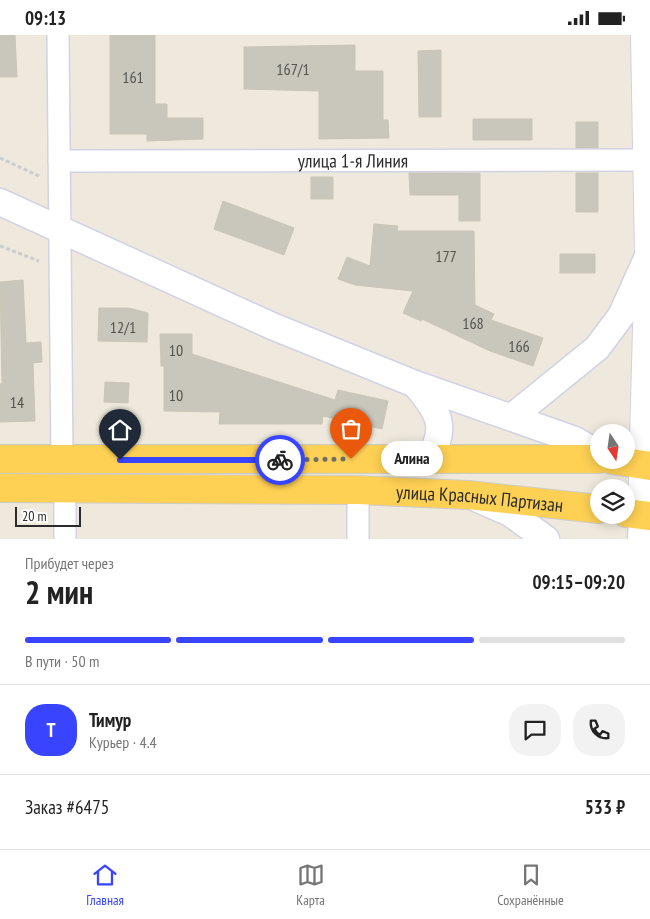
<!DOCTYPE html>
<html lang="ru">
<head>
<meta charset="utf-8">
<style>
  :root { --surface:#fff; --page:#f2f2f2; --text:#222; --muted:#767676; --line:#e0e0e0; --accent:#3844ff }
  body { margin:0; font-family:"PT Sans Narrow",sans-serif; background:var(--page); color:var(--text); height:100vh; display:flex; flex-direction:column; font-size:19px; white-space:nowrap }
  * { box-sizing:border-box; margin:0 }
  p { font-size:16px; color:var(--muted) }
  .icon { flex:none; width:28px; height:28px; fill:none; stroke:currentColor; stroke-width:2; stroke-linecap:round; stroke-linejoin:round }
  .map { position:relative; height:504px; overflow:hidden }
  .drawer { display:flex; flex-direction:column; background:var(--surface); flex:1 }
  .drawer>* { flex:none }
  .needle { width:32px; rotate:167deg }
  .controls { position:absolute; left:590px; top:389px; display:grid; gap:10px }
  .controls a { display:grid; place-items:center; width:45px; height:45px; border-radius:50%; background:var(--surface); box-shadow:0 2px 12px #0003; font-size:25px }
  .scale { position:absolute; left:15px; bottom:12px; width:66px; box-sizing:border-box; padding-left:5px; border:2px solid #2b2b2b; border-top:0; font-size:14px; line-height:18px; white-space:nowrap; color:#2b2b2b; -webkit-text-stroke:4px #fff; paint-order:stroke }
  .pin { position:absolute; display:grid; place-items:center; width:42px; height:42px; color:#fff; margin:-51px -21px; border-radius:50% 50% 50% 0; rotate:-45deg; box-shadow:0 0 5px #0007 }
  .pin .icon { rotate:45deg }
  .courier { position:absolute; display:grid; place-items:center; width:50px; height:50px; margin:-25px; border:4px solid #3844ff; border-radius:50%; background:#fff; color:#222; box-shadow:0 1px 6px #0007 }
  .bubble { position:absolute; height:35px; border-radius:18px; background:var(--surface); box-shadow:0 2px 12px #0003; font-size:16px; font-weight:700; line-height:35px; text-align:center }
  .headline em { font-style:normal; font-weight:700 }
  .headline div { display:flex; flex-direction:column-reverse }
  .headline { display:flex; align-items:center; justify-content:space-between; height:85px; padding:0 25px }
  h1 { font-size:32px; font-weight:700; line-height:38px }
  .bar { display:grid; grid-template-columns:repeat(4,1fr); gap:8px 5px; align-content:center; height:60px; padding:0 25px }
  .bar i { height:6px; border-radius:4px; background:var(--line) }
  .bar .active { background:var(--accent) }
  .bar p { grid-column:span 4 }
  .line { display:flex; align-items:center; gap:12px; padding:0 25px; border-top:1px solid var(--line) }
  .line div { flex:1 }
  .round { display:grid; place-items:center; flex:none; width:52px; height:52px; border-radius:20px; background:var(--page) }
  .status { display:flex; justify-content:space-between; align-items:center; height:35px; padding:0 25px; background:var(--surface); direction:ltr }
  .status svg { height:14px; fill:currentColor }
  .tabs { display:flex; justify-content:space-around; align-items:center; height:70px; border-top:1px solid var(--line); background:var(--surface); font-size:14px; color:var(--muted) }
  .tabs a { display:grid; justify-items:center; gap:2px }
  .tabs .active { color:var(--accent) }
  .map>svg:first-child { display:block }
</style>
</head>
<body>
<div class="status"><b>09:13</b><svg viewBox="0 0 49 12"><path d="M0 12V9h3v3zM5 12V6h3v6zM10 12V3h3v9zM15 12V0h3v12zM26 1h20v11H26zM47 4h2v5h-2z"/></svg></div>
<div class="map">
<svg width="650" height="504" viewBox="0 0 650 504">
  <rect width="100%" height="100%" fill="#eee9dc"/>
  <path fill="#c9c7bb" stroke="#cac5b5" d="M 0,0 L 15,0 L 17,42 L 0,42 Z
    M 110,0 L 155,0 L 155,69 L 167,69 L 167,83 L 203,83 L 203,104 L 147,106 L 147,99 L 110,99 Z
    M 355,10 L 355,36 L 383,36 L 383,85 L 388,85 L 389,103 L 319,104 L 319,56 L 244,54 L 244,12 Z
    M 441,15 L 441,82 L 419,82 L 418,16 Z
    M 473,84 L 532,84 L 532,105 L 473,105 Z
    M 576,87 L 598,87 L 598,113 L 576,113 Z
    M 409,138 L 480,138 L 480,186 L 459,186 L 459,160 L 410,160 Z
    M 576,138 L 598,138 L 598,177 L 576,177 Z
    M 311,142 L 333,142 L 333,164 L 311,164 Z
    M 223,166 L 294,193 L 284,220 L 214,194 Z
    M 374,189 L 398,191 L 397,196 L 474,196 L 475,270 L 494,279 L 491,285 L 543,303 L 533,331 L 490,316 L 422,284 L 421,286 L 403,278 L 413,256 L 355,250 L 338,244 L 347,222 L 370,231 Z
    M 560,219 L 595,219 L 595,238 L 560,238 Z
    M 23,245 L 26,308 L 41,307 L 42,327 L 33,328 L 35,386 L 0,387 L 0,349 L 2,349 L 0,247 Z
    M 99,273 L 129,273 L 148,278 L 147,307 L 98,306 Z
    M 160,299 L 192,299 L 192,319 L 335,365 L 338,355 L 388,366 L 382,394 L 323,381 L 322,389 L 219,389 L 220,377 L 164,376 L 164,331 L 161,331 Z
    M 105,347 L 129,348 L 128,368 L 104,367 Z"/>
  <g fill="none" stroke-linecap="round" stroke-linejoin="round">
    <g stroke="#d1d2e5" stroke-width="24">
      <g id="minor">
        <path d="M 58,0 L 62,425"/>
        <path id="s1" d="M 59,126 L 647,125"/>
        <path d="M 65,504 L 65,454"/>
        <path d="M 358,504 L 358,455"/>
      </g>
    </g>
    <g stroke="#d1d2e5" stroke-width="29">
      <path id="tertiary" d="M 0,167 L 272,291 L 415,349 L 575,405 L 599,419
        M 415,349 C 437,375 450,392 428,424
        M 512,382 L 597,313 L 621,281 L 649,219
        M 478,464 L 510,478 L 546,504
        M 641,504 L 642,480"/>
    </g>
    <g stroke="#d1d2e5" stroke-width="30">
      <path id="secondary" d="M 642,480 L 649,219 L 645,0"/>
    </g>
    <g stroke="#ccc" stroke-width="30">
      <g id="trunk">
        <path d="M 0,424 L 599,424"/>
        <path d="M 612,425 L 650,431"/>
        <path id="s2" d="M 0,453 L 358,455 L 468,460 L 599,474"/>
        <path d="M 626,478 L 650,481"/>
      </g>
    </g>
    <path stroke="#ccc" stroke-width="3" stroke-dasharray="4 2.5" stroke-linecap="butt" d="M 0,123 L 39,141
      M 0,211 L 39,226"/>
    <use href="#minor" stroke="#fff" stroke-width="21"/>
    <use href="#tertiary" stroke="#fff" stroke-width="26"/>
    <use href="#secondary" stroke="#fff" stroke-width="28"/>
    <use href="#trunk" stroke="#fed054" stroke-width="28"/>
  </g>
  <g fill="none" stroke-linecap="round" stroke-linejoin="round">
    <path stroke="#6f6e69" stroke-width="5" stroke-dasharray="0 9" d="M 280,425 L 351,424"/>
    <path stroke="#3844ff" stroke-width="6" d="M 120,425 L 280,425"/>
  </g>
  <g text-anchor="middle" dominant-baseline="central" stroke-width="5" stroke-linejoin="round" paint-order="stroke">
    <g font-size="16" fill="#52524f">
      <text x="293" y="34">167/1</text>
      <text x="133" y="42">161</text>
      <text x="446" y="221">177</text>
      <text x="473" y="288">168</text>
      <text x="123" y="292">12/1</text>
      <text x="519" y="311">166</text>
      <text x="176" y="315">10</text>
      <text x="176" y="360">10</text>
      <text x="17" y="367">14</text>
    </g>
    <g font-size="19" fill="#2b2b2b" stroke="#fff">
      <text stroke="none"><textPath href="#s1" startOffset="294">улица 1-я Линия</textPath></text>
      <text stroke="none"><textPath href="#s2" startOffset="480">улица Красных Партизан</textPath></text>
    </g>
  </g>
</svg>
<div class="controls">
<a><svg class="needle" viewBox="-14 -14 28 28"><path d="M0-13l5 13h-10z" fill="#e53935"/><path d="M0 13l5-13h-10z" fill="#767676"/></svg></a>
<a><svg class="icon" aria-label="layers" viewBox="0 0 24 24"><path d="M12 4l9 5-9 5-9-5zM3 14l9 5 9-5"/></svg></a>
</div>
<div class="scale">20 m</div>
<div class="pin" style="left:351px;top:424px;background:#ea580c"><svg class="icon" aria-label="bag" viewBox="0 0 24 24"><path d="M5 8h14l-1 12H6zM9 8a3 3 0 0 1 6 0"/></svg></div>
<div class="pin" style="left:120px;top:425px;background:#1f2937"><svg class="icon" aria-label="home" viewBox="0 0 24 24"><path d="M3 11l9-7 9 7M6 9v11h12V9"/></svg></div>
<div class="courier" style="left:280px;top:425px"><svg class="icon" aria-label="bike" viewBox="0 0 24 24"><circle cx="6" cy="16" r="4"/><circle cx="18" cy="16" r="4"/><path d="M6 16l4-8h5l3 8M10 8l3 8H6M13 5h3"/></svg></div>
<div class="bubble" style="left:381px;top:406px;width:62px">Алина</div>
</div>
<section class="drawer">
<div class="headline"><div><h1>2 мин</h1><p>Прибудет через</p></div><em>09:15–09:20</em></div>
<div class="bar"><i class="active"></i><i class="active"></i><i class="active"></i><i></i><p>В пути · 50 m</p></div>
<div class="line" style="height:90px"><b class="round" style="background:var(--accent);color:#fff">Т</b><div><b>Тимур</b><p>Курьер · 4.4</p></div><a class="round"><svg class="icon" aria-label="chat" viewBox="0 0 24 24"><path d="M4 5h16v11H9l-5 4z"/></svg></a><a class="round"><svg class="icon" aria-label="phone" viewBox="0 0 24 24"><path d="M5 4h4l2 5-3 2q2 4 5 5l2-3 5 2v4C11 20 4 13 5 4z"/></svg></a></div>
<div class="line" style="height:65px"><div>Заказ #6475</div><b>533 ₽</b></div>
</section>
<nav class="tabs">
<a class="active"><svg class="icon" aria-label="home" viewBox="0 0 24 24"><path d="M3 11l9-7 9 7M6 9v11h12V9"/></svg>Главная</a>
<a><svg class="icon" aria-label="map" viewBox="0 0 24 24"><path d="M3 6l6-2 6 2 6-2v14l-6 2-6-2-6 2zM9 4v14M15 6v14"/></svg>Карта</a>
<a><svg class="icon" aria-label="saved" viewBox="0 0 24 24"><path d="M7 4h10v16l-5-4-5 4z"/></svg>Сохранённые</a>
</nav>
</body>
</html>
